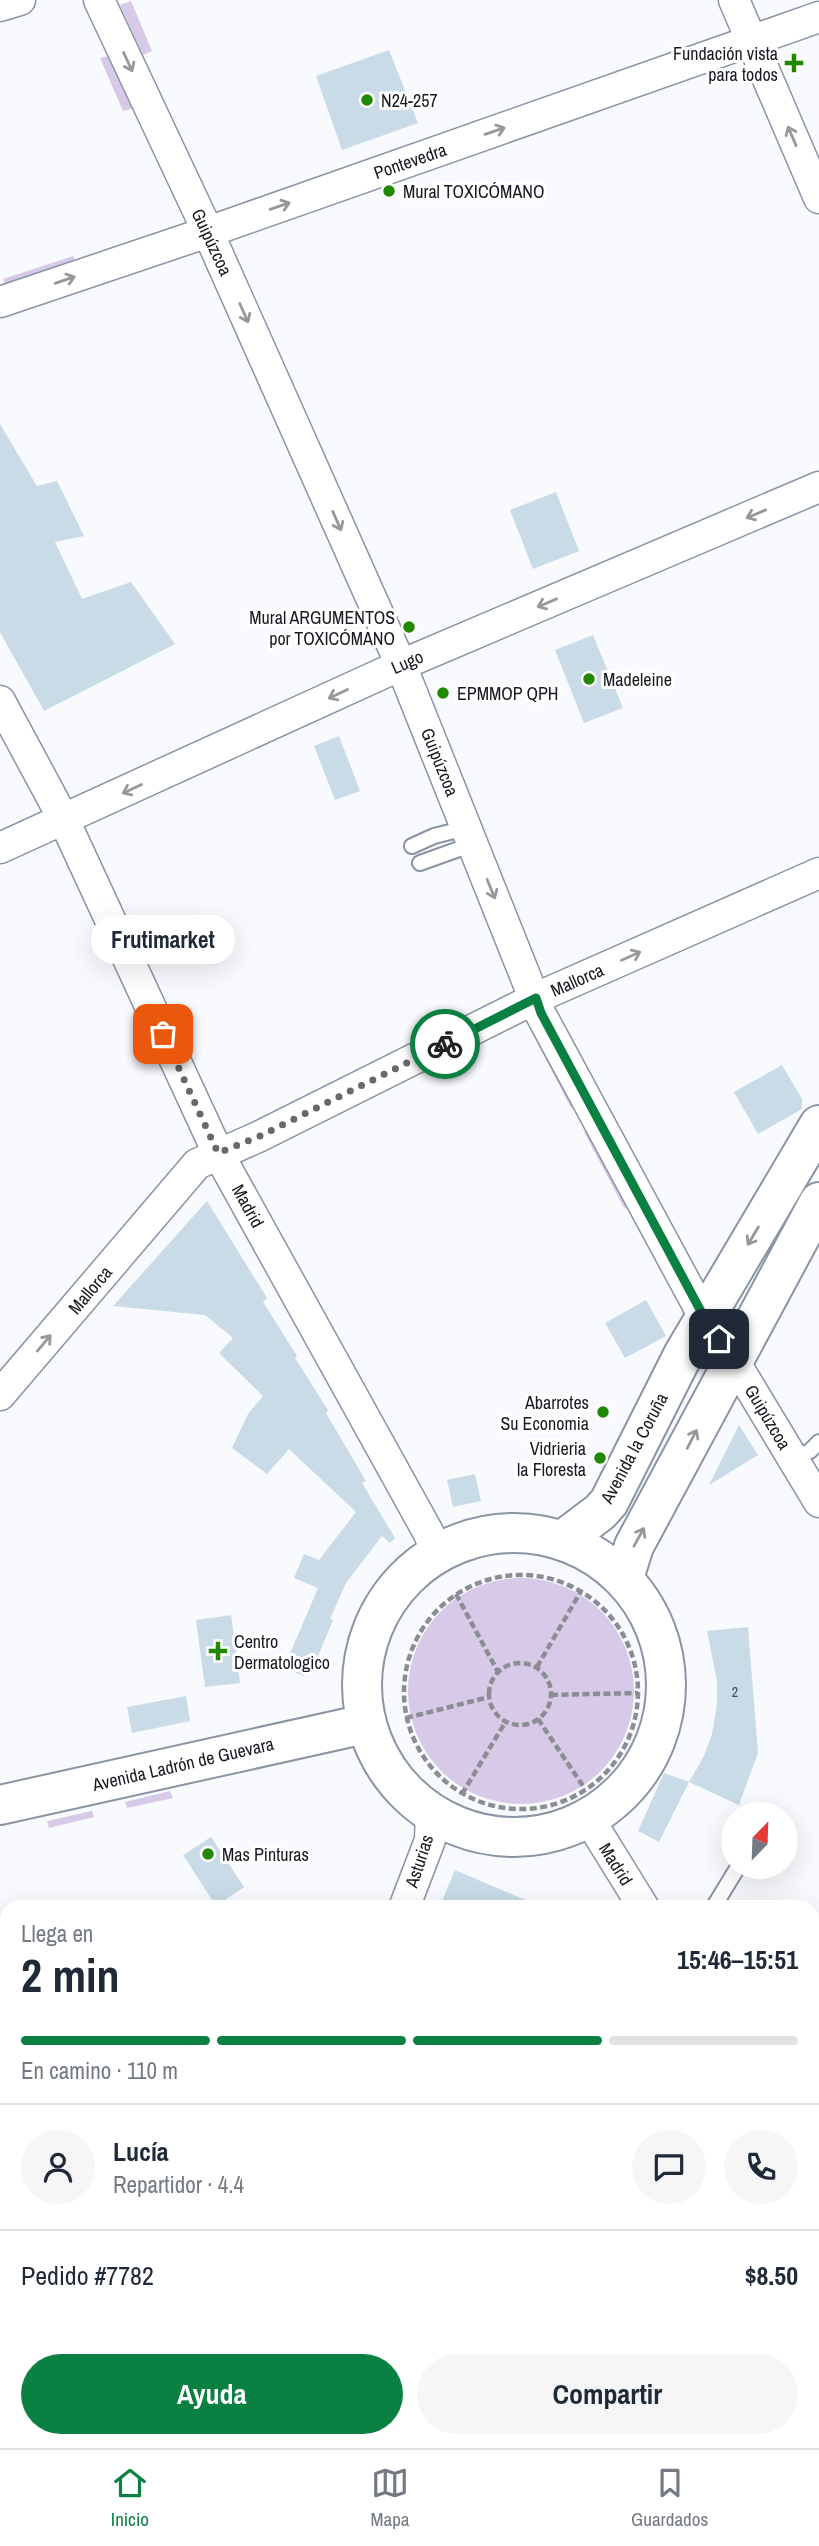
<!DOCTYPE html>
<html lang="es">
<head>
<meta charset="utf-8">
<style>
  :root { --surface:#fff; --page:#f6f6f7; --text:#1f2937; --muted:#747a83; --line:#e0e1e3; --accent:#0b8043 }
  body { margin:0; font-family:"Archivo Narrow",sans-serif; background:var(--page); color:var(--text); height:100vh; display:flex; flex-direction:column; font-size:26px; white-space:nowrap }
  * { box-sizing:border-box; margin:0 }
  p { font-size:23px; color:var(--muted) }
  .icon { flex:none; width:38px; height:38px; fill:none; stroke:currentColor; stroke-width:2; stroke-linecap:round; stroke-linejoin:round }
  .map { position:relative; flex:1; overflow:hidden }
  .panel { position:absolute; left:0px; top:1900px; width:819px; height:548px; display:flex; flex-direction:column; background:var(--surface); border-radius:21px 21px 0 0; box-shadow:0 7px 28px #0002 }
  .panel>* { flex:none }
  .needle { width:46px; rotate:23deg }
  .tools { position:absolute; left:721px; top:1802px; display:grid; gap:14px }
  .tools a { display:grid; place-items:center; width:77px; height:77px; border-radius:50%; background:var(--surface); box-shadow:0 7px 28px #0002; font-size:35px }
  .pin { position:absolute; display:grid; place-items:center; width:60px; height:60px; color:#fff; margin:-30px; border-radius:14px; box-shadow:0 4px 10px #0006 }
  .courier { position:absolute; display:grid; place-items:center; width:70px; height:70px; margin:-35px; border:5px solid #0b8043; border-radius:50%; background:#fff; color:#222; box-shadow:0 2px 9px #0007 }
  .bubble { position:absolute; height:49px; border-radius:24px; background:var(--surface); box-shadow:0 7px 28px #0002; font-size:23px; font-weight:800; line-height:49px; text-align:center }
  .summary em { font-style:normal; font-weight:800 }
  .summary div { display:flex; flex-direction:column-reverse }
  .summary { display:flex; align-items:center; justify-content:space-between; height:119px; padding:0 21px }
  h1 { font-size:46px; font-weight:800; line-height:52px }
  .bar { display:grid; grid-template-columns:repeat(4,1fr); gap:10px 7px; align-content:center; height:84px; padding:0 21px }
  .bar i { height:9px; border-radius:5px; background:var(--line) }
  .bar .active { background:var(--accent) }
  .bar p { grid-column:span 4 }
  .line { display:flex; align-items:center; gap:18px; padding:0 21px; border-top:2px solid var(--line) }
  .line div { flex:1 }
  .round { display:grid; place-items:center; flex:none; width:74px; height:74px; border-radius:37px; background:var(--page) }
  .primary-button { display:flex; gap:14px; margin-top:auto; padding:14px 21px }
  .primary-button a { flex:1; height:80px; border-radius:42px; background:var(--accent); color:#fff; font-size:28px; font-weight:800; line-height:80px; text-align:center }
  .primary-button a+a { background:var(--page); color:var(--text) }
  .menu { display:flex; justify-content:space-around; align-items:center; height:98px; border-top:2px solid var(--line); background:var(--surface); font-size:19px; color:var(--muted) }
  .menu a { display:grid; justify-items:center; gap:4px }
  .menu .active { color:var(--accent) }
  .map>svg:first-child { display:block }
</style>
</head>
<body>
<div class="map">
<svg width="819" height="2448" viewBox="0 0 819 2448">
  <rect width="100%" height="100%" fill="#f8fafe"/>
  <path fill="#d7cae8" d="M 131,1 L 152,51 L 143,55 L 120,5 Z
    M 112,55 L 135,108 L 123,111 L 100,58 Z
    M 73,256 L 78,266 L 8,291 L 3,279 Z
    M 540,1027 L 582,1104 L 571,1108 L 531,1031 Z
    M 593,1128 L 635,1204 L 624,1208 L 584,1132 Z
    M408 1691a113 113 0 1 1 226 0a113 113 0 1 1-226 0Z
    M 170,1791 L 173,1798 L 127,1808 L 125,1802 Z
    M 92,1811 L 94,1817 L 49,1828 L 47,1821 Z"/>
  <path fill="#c8dbe6" d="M 389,50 L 418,123 L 342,150 L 316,76 Z
    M 0,424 L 37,486 L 57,481 L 84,536 L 55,542 L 82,599 L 131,582 L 175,644 L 44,711 L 0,632 Z
    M 556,492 L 579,551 L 533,569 L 510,510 Z
    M 593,635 L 623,708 L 584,723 L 555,650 Z
    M 339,736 L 360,791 L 335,800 L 314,746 Z
    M 782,1065 L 802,1099 L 802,1109 L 758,1134 L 734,1092 Z
    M 207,1201 L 267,1298 L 263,1302 L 297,1356 L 295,1358 L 328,1410 L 326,1413 L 366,1481 L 362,1483 L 395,1538 L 390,1543 L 382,1536 L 346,1583 L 330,1619 L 333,1620 L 318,1656 L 314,1655 L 304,1676 L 284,1668 L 318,1588 L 294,1578 L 304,1554 L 319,1560 L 356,1512 L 289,1449 L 267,1474 L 232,1448 L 248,1414 L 263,1396 L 219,1353 L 233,1338 L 205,1315 L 113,1306 Z
    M 646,1300 L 666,1336 L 625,1358 L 605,1323 Z
    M 739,1425 L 758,1455 L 709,1485 Z
    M 475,1474 L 481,1501 L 453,1507 L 447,1480 Z
    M 231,1615 L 240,1683 L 205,1687 L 196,1620 Z
    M 748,1627 L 758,1753 L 739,1805 L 689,1782 L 703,1758 L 712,1734 L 717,1704 L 717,1681 L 707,1631 Z
    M 186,1696 L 190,1721 L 132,1733 L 127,1707 Z
    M 664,1773 L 689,1782 L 659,1842 L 638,1831 Z
    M 211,1837 L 244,1887 L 216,1906 L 183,1855 Z
    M 455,1870 L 542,1907 L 542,1908 L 439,1908 Z"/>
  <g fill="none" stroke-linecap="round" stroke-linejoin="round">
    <g stroke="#8a94a3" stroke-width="18">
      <path id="service" d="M 412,846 L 434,836 L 466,828
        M 420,863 L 473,844
        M 793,1459 L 810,1451 L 819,1442
        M 713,1908 L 738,1867"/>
    </g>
    <g stroke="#8a94a3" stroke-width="33">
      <path id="minor" d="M 99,0 L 208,232 L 401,665 L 540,1013 L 704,1317 L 734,1361 L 819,1502
        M 734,0 L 819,198
        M 0,6 L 20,0
        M 0,302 L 208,232 L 819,17
        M 0,701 L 64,820 L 218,1153 L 428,1532 L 437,1552
        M 0,848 L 401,665 L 819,487
        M 0,1395 L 197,1164 L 258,1137 L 536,998 L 819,873
        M 589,1819 L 644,1908
        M 404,1908 L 430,1840 L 431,1814
        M 0,2158 L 7,2161
        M 812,2177 L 819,2188
        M 812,2292 L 819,2290
        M 0,2394 L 7,2396
        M 140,2441 L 160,2448
        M 201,2448 L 204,2441"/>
    </g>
    <g stroke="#8a94a3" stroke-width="42">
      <path id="secondary" d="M362 1685a152 152 0 1 1 304 0a152 152 0 1 1-304 0Z
        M 563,1540 L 600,1512 L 609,1502 L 683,1355 L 819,1125
        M 624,1578 L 634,1546 L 819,1202
        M 0,1805 L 365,1724"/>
    </g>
    <path stroke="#8a8d92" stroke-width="4.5" stroke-dasharray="7 3.5" stroke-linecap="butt" d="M404 1692a117 117 0 1 1 234 0a117 117 0 1 1-234 0Z
      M 456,1594 L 498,1672
      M489 1694a31 31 0 1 1 62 0a31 31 0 1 1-62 0Z
      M 537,1667 L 581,1591
      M 551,1695 L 638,1693
      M 406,1718 L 489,1697
      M 538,1719 L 585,1789
      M 462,1794 L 506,1721"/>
    <use href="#service" stroke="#fff" stroke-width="14"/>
    <use href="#minor" stroke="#fff" stroke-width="30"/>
    <use href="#secondary" stroke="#fff" stroke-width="38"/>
  </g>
  <defs><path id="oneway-shaft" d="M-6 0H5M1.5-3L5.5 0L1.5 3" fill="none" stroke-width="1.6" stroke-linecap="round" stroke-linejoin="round" transform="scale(1.75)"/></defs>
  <g stroke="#97989b">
    <use href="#oneway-shaft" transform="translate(128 62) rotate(65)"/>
    <use href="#oneway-shaft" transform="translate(495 131) rotate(-19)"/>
    <use href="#oneway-shaft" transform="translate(792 136) rotate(-113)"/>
    <use href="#oneway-shaft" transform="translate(280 206) rotate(-19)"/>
    <use href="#oneway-shaft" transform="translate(65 280) rotate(-19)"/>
    <use href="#oneway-shaft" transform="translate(244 313) rotate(66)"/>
    <use href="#oneway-shaft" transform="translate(756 514) rotate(157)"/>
    <use href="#oneway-shaft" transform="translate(337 521) rotate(66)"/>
    <use href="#oneway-shaft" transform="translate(547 603) rotate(157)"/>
    <use href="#oneway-shaft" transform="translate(338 694) rotate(155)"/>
    <use href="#oneway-shaft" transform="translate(132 789) rotate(155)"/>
    <use href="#oneway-shaft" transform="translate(491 889) rotate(68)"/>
    <use href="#oneway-shaft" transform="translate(631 956) rotate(-24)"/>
    <use href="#oneway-shaft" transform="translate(753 1236) rotate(121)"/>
    <use href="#oneway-shaft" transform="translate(44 1343) rotate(-50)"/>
    <use href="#oneway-shaft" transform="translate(692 1439) rotate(-63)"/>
    <use href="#oneway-shaft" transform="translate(639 1537) rotate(-61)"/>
  </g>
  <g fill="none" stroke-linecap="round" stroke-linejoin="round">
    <path stroke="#66696e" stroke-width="7" stroke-dasharray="0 12.6" d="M 163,1034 L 218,1153 L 258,1137 L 445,1044"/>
    <path stroke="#0b8043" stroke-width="9" d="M 445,1044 L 536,998 L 541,1013 L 704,1317 L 719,1339"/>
  </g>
  <g fill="#208900" stroke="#fff" stroke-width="2.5">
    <path d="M790.5 52.5h7v7h7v7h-7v7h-7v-7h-7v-7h7z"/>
    <circle cx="367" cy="100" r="7"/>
    <circle cx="389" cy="191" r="7"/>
    <circle cx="409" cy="627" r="7"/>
    <circle cx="589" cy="679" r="7"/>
    <circle cx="443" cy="693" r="7"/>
    <circle cx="603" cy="1412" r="7"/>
    <circle cx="600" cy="1458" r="7"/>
    <path d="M214.5 1640.5h7v7h7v7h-7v7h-7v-7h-7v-7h7z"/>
    <circle cx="208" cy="1854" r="7"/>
  </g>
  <g text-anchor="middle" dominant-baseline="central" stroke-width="6" stroke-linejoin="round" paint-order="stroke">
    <g font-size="14" fill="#434b52">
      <text x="735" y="1692">2</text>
    </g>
    <g font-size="18" fill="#171b21" stroke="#fff" text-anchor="start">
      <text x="778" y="53" text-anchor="end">Fundación vista<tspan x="778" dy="21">para todos</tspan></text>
      <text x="381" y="100">N24-257</text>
      <text x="403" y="191">Mural TOXICÓMANO</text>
      <text x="395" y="617" text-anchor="end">Mural ARGUMENTOS<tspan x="395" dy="21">por TOXICÓMANO</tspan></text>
      <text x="603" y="679">Madeleine</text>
      <text x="457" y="693">EPMMOP QPH</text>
      <text x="589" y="1402" text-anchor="end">Abarrotes<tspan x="589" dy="21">Su Economia</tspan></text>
      <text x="586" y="1448" text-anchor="end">Vidrieria<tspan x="586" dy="21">la Floresta</tspan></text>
      <text x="234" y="1641">Centro<tspan x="234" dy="21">Dermatologico</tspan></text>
      <text x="222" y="1854">Mas Pinturas</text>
    </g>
    <g font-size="18" fill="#171b21" stroke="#fff">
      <text transform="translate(410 161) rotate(-19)">Pontevedra</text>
      <text transform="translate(212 242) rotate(65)">Guipúzcoa</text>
      <text transform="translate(407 662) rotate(-24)">Lugo</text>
      <text transform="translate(440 762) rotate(68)">Guipúzcoa</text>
      <text transform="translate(577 980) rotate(-24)">Mallorca</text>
      <text transform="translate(248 1206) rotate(61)">Madrid</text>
      <text transform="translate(90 1290) rotate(-50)">Mallorca</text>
      <text transform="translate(768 1417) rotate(59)">Guipúzcoa</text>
      <text transform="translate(634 1448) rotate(-62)">Avenida la Coruña</text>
      <text transform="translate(183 1764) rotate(-13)">Avenida Ladrón de Guevara</text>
      <text transform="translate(419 1861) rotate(-72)">Asturias</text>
      <text transform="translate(616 1864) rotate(58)">Madrid</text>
    </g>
  </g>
</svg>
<div class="tools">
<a><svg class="needle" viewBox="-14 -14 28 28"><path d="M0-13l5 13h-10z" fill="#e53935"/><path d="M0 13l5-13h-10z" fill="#747a83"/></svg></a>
</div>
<div class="pin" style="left:163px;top:1034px;background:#ea580c"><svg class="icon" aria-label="bag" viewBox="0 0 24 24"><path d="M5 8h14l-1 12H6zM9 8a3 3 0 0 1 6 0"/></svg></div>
<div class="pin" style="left:719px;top:1339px;background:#1f2937"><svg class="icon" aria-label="home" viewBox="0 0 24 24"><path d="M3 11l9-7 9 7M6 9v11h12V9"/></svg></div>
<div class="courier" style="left:445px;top:1044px"><svg class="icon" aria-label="bike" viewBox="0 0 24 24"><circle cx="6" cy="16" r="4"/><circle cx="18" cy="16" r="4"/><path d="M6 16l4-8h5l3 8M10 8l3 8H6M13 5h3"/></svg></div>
<div class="bubble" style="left:91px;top:915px;width:144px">Frutimarket</div>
<section class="panel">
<div class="summary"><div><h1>2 min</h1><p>Llega en</p></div><em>15:46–15:51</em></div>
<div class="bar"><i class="active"></i><i class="active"></i><i class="active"></i><i></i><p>En camino · 110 m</p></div>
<div class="line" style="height:126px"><a class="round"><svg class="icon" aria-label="person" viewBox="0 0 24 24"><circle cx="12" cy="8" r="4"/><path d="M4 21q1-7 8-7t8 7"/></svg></a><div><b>Lucía</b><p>Repartidor · 4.4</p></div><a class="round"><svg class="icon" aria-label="chat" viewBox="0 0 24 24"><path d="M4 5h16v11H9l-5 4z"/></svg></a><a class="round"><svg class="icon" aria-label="phone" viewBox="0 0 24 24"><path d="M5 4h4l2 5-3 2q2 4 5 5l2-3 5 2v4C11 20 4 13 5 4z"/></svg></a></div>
<div class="line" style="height:91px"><div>Pedido #7782</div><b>$8.50</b></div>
<div class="primary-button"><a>Ayuda</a><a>Compartir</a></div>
</section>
</div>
<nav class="menu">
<a class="active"><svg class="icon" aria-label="home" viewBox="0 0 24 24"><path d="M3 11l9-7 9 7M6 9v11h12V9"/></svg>Inicio</a>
<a><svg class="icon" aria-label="map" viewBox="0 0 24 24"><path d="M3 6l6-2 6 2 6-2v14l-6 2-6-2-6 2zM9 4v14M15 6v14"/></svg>Mapa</a>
<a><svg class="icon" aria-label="saved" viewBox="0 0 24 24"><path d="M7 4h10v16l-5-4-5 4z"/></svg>Guardados</a>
</nav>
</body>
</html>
